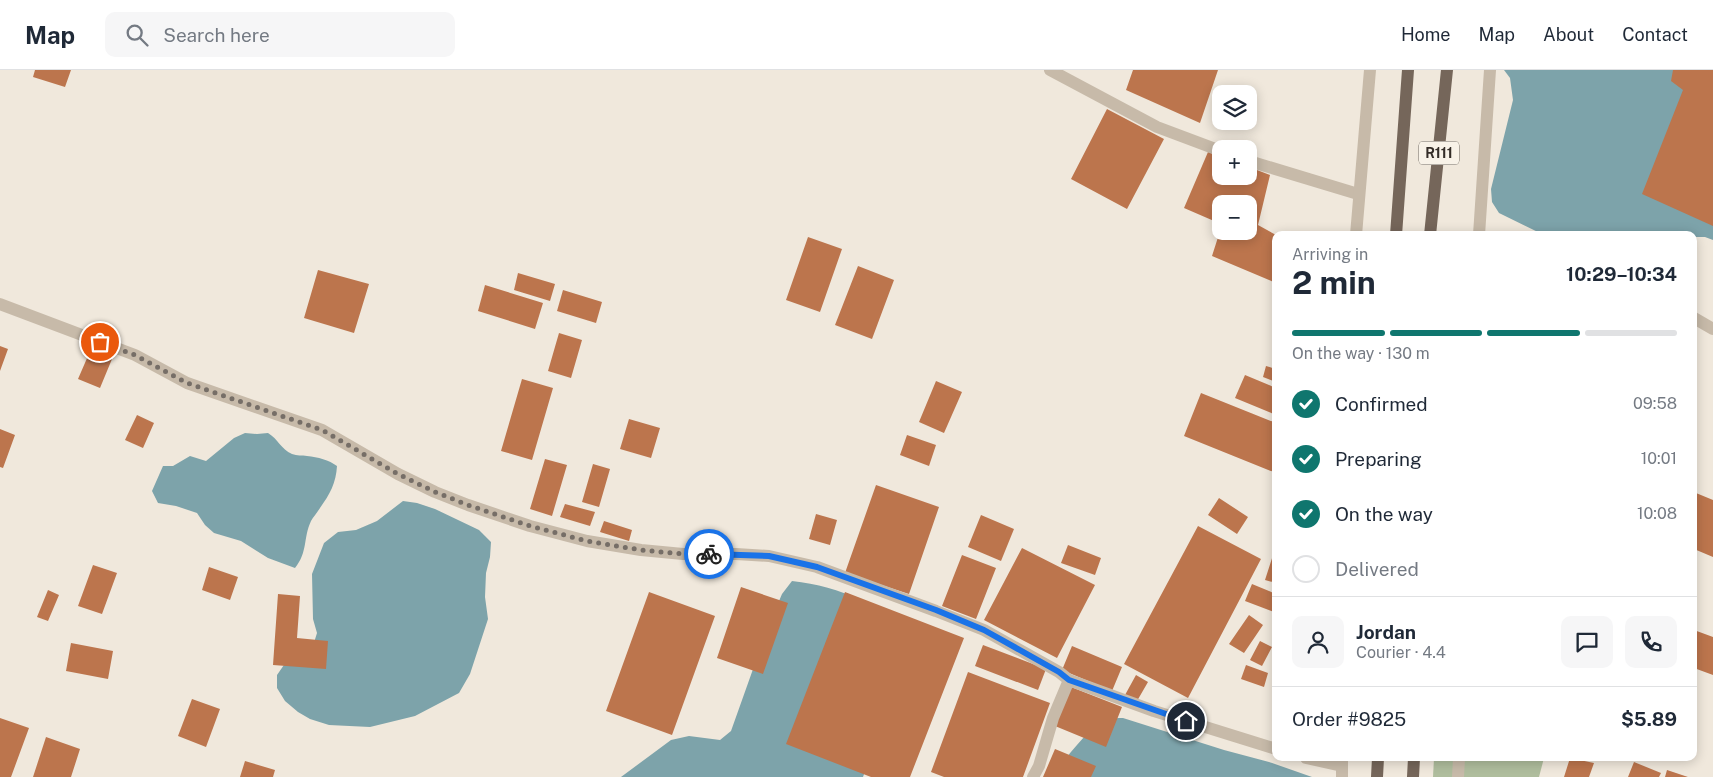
<!DOCTYPE html>
<html lang="en">
<head>
<meta charset="utf-8">
<style>
  :root { --surface:#fff; --page:#f6f6f7; --text:#1f2937; --muted:#747a83; --line:#e0e1e3; --accent:#0f766e }
  body { margin:0; font-family:"Public Sans",sans-serif; background:var(--page); color:var(--text); height:100vh; display:flex; flex-direction:column; font-size:19px; white-space:nowrap }
  * { box-sizing:border-box; margin:0 }
  p { font-size:16px; color:var(--muted) }
  .icon { flex:none; width:28px; height:28px; fill:none; stroke:currentColor; stroke-width:2; stroke-linecap:round; stroke-linejoin:round }
  .map { position:relative; flex:1; overflow:hidden }
  .details { position:absolute; left:1272px; top:161px; width:425px; height:530px; display:flex; flex-direction:column; background:var(--surface); border-radius:10px; box-shadow:0 2px 12px #0003 }
  .details>* { flex:none }
  .buttons { position:absolute; left:1212px; top:15px; display:grid; gap:10px }
  .buttons a { display:grid; place-items:center; width:45px; height:45px; border-radius:10px; background:var(--surface); box-shadow:0 2px 12px #0003; font-size:25px }
  .pin { position:absolute; display:grid; place-items:center; width:42px; height:42px; color:#fff; margin:-21px; border:2px solid #fff; border-radius:50%; box-shadow:0 1px 5px #0007 }
  .courier { position:absolute; display:grid; place-items:center; width:50px; height:50px; margin:-25px; border:4px solid #1a73e8; border-radius:50%; background:#fff; color:#222; box-shadow:0 1px 6px #0007 }
  .overview em { font-style:normal; font-weight:700 }
  .overview div { display:flex; flex-direction:column-reverse }
  .overview { display:flex; align-items:center; justify-content:space-between; height:85px; padding:0 20px }
  h1 { font-size:32px; font-weight:700; line-height:38px }
  .bar { display:grid; grid-template-columns:repeat(4,1fr); gap:8px 5px; align-content:center; height:60px; padding:0 20px }
  .bar i { height:6px; border-radius:4px; background:var(--line) }
  .bar .active { background:var(--accent) }
  .bar p { grid-column:span 4 }
  .line { display:flex; align-items:center; gap:12px; padding:0 20px; border-top:1px solid var(--line) }
  .line div { flex:1 }
  .round { display:grid; place-items:center; flex:none; width:52px; height:52px; border-radius:10px; background:var(--page) }
  ol { padding:0 20px; list-style:none }
  li { display:flex; align-items:center; gap:15px; height:55px }
  li p { margin-inline-start:auto }
  li .icon { padding:5px; border-radius:50%; background:var(--accent); color:#fff; stroke-width:4 }
  li:last-child { color:var(--muted) }
  li i { width:28px; height:28px; border:2px solid var(--line); border-radius:50% }
  header { display:flex; align-items:center; gap:30px; box-sizing:border-box; height:70px; padding:0 25px; background:var(--surface); border-bottom:1px solid var(--line) }
  header strong { font-size:24px }
  nav { display:flex; gap:28px; margin-inline-start:auto; font-size:18px }
  .search { width:350px; height:45px; background:var(--page); display:flex; align-items:center; gap:12px; box-sizing:border-box; padding:0 18px; border-radius:10px; color:var(--muted); font-size:19px }
  .map>svg:first-child { display:block }
</style>
</head>
<body>
<header>
<strong>Map</strong>
<div class="search"><svg class="icon" aria-label="search" viewBox="0 0 24 24"><circle cx="10" cy="10" r="6"/><path d="M15 15l6 6"/></svg>Search here</div>
<nav><a>Home</a><a>Map</a><a>About</a><a>Contact</a></nav>
</header>
<div class="map">
<svg width="1713" height="707" viewBox="0 0 1713 707">
  <rect width="100%" height="100%" fill="#f0e8dc"/>
  <path fill="#afbd9d" d="M 1434,688 L 1544,688 L 1539,707 L 1433,707 Z"/>
  <path fill="#7da3aa" d="M 1504,0 L 1713,0 L 1713,170 L 1705,167 L 1694,167 L 1694,165 L 1544,165 L 1499,143 L 1492,132 L 1491,119 L 1513,30 L 1510,8 Z
    M 245,363 L 257,364 L 268,363 C 278,369 281,379 292,384 C 297,386 302,385 307,386 C 318,387 329,390 337,396 C 336,413 330,424 320,438 C 317,443 313,447 311,451 C 303,468 308,482 295,498 L 268,488 L 241,471 L 214,463 L 205,455 L 197,443 L 176,436 L 158,433 L 152,421 L 163,396 L 173,396 L 190,386 L 206,391 L 234,368 Z
    M 403,431 L 417,433 L 435,439 L 479,460 L 491,472 L 490,487 L 486,503 L 485,527 L 488,549 L 470,604 L 459,623 L 415,646 L 370,657 L 329,655 L 310,649 L 298,642 L 285,631 L 277,618 L 277,605 L 286,592 L 312,579 L 317,563 L 313,549 L 312,504 L 324,473 L 338,462 L 356,460 L 377,451 Z
    M 792,511 C 817,514 839,519 861,531 L 875,673 L 863,707 L 621,707 L 671,670 L 689,666 L 720,670 L 731,661 L 768,557 L 782,524 Z
    M 1123,648 L 1224,680 L 1269,692 L 1312,707 L 1052,707 C 1062,693 1092,653 1107,649 C 1112,648 1118,648 1123,648 Z"/>
  <path fill="#bc754d" d="M 35,0 L 71,0 L 65,17 L 33,7 Z
    M 1133,0 L 1218,0 L 1200,53 L 1126,20 Z
    M 1673,0 L 1713,0 L 1713,156 L 1642,124 L 1683,20 L 1671,11 Z
    M 1107,39 L 1164,69 L 1127,139 L 1071,109 Z
    M 1208,82 L 1221,87 L 1221,106 L 1249,106 L 1249,97 L 1270,105 L 1258,155 L 1276,165 L 1276,213 L 1212,186 L 1220,161 L 1249,161 L 1249,134 L 1221,134 L 1221,154 L 1184,138 Z
    M 808,167 L 842,179 L 820,242 L 786,230 Z
    M 858,196 L 894,210 L 872,269 L 835,255 Z
    M 318,200 L 369,214 L 354,263 L 304,248 Z
    M 518,203 L 555,214 L 550,231 L 514,220 Z
    M 485,215 L 543,233 L 535,259 L 478,241 Z
    M 563,220 L 602,232 L 596,253 L 557,241 Z
    M 559,263 L 582,270 L 571,308 L 548,301 Z
    M 0,276 L 8,279 L 0,301 Z
    M 91,279 L 112,289 L 100,318 L 78,309 Z
    M 1266,296 L 1276,299 L 1276,312 L 1263,307 Z
    M 1245,305 L 1276,318 L 1276,345 L 1235,328 Z
    M 522,309 L 553,318 L 532,390 L 501,381 Z
    M 936,311 L 962,322 L 944,363 L 919,352 Z
    M 1201,323 L 1276,353 L 1276,403 L 1184,366 Z
    M 137,345 L 154,353 L 143,378 L 125,370 Z
    M 629,349 L 660,358 L 651,388 L 620,379 Z
    M 0,359 L 15,365 L 3,398 L 0,397 Z
    M 907,365 L 936,375 L 929,396 L 900,385 Z
    M 545,389 L 567,395 L 552,446 L 530,439 Z
    M 593,394 L 610,399 L 599,437 L 582,432 Z
    M 876,415 L 939,437 L 909,524 L 845,503 Z
    M 1696,423 L 1713,430 L 1713,487 L 1694,479 L 1694,428 Z
    M 1219,428 L 1248,447 L 1237,464 L 1208,445 Z
    M 565,434 L 595,442 L 590,456 L 560,447 Z
    M 816,444 L 837,450 L 830,475 L 809,469 Z
    M 981,445 L 1014,459 L 1001,491 L 968,477 Z
    M 604,451 L 632,460 L 629,471 L 600,462 Z
    M 1198,456 L 1261,489 L 1188,628 L 1124,594 Z
    M 1068,475 L 1101,488 L 1095,505 L 1061,493 Z
    M 1022,478 L 1095,515 L 1057,588 L 984,550 Z
    M 962,485 L 996,498 L 976,549 L 942,536 Z
    M 1273,485 L 1276,486 L 1276,513 L 1265,510 Z
    M 93,495 L 117,503 L 102,544 L 78,536 Z
    M 209,497 L 238,507 L 230,530 L 202,520 Z
    M 1252,514 L 1276,524 L 1276,536 L 1274,542 L 1245,531 Z
    M 741,517 L 788,533 L 763,604 L 717,588 Z
    M 48,520 L 59,525 L 48,551 L 37,547 Z
    M 649,522 L 715,546 L 672,665 L 606,641 Z
    M 845,522 L 964,568 L 910,707 L 871,707 L 786,674 Z
    M 278,524 L 300,526 L 297,568 L 328,571 L 326,599 L 273,595 Z
    M 1249,545 L 1263,555 L 1244,583 L 1229,574 Z
    M 1694,560 L 1713,567 L 1713,605 L 1694,598 Z
    M 1260,571 L 1272,577 L 1262,596 L 1250,590 Z
    M 71,573 L 113,581 L 108,609 L 66,601 Z
    M 983,575 L 1046,599 L 1038,620 L 975,596 Z
    M 1072,576 L 1122,597 L 1112,621 L 1062,600 Z
    M 1246,595 L 1268,603 L 1264,617 L 1241,609 Z
    M 968,602 L 1050,633 L 1023,707 L 944,707 L 931,702 Z
    M 1136,605 L 1148,612 L 1137,631 L 1125,625 Z
    M 1071,617 L 1122,637 L 1106,677 L 1055,656 Z
    M 192,629 L 220,639 L 206,677 L 178,666 Z
    M 0,648 L 29,658 L 11,707 L 0,707 Z
    M 46,667 L 80,679 L 71,707 L 33,707 Z
    M 1055,679 L 1096,696 L 1091,707 L 1043,707 Z
    M 1570,688 L 1594,693 L 1589,707 L 1564,707 Z
    M 245,691 L 275,700 L 273,707 L 240,707 Z
    M 1634,692 L 1661,703 L 1659,707 L 1628,707 Z
    M 1667,700 L 1688,707 L 1665,707 Z"/>
  <g fill="none" stroke-linecap="round" stroke-linejoin="round">
    <path stroke="#c7baa9" stroke-width="12" d="M 1050,0 L 1157,57 L 1221,81
      M 1249,91 L 1358,124
      M 0,234 L 135,285 L 187,313 L 322,360 L 398,404 L 435,422 L 468,435 L 530,456 L 587,471 L 641,480 L 683,484 L 736,484 L 769,486 L 817,497 L 936,541 L 984,560 L 1059,602 L 1069,610 L 1154,641 L 1276,679
      M 1694,248 L 1713,259
      M 1306,688 L 1342,696
      M 1033,707 L 1039,696 L 1053,648 L 1069,610"/>
    <path stroke="#c7baa9" stroke-width="12" d="M 1356,165 L 1370,0
      M 1479,165 L 1490,0
      M 1342,707 L 1342,688
      M 1458,707 L 1459,688"/>
    <path stroke="#75665a" stroke-width="12" d="M 1396,165 L 1408,0
      M 1430,165 L 1447,0
      M 1377,707 L 1378,688
      M 1413,707 L 1414,688"/>
  </g>
  <g fill="none" stroke-linecap="round" stroke-linejoin="round">
    <path stroke="#766e67" stroke-width="5" stroke-dasharray="0 9" d="M 100,272 L 135,285 L 187,313 L 322,360 L 398,404 L 435,422 L 468,435 L 530,456 L 587,471 L 641,480 L 683,484 L 709,484"/>
    <path stroke="#1a73e8" stroke-width="6" d="M 709,484 L 769,486 L 817,497 L 936,540 L 984,560 L 1059,602 L 1069,610 L 1186,651"/>
  </g>
  <g text-anchor="middle" dominant-baseline="central" stroke-width="4.5" stroke-linejoin="round" paint-order="stroke">
    <rect fill="#f8f2e8" stroke="#6f6862" stroke-width="1" x="1419" y="71.5" width="40" height="23" rx="4"/>
    <g font-size="14" font-weight="bold" fill="#342d28">
      <text x="1439" y="83">R111</text>
    </g>
  </g>
</svg>
<div class="buttons">
<a><svg class="icon" aria-label="layers" viewBox="0 0 24 24"><path d="M12 4l9 5-9 5-9-5zM3 14l9 5 9-5"/></svg></a>
<a>+</a>
<a>−</a>
</div>
<div class="pin" style="left:100px;top:272px;background:#ea580c"><svg class="icon" aria-label="bag" viewBox="0 0 24 24"><path d="M5 8h14l-1 12H6zM9 8a3 3 0 0 1 6 0"/></svg></div>
<div class="pin" style="left:1186px;top:651px;background:#1f2937"><svg class="icon" aria-label="home" viewBox="0 0 24 24"><path d="M3 11l9-7 9 7M6 9v11h12V9"/></svg></div>
<div class="courier" style="left:709px;top:484px"><svg class="icon" aria-label="bike" viewBox="0 0 24 24"><circle cx="6" cy="16" r="4"/><circle cx="18" cy="16" r="4"/><path d="M6 16l4-8h5l3 8M10 8l3 8H6M13 5h3"/></svg></div>
<section class="details">
<div class="overview"><div><h1>2 min</h1><p>Arriving in</p></div><em>10:29–10:34</em></div>
<div class="bar"><i class="active"></i><i class="active"></i><i class="active"></i><i></i><p>On the way · 130 m</p></div>
<ol>
<li><svg class="icon" aria-label="check" viewBox="0 0 24 24"><path d="M5 12l5 5 9-10"/></svg>Confirmed<p>09:58</p></li>
<li><svg class="icon" aria-label="check" viewBox="0 0 24 24"><path d="M5 12l5 5 9-10"/></svg>Preparing<p>10:01</p></li>
<li><svg class="icon" aria-label="check" viewBox="0 0 24 24"><path d="M5 12l5 5 9-10"/></svg>On the way<p>10:08</p></li>
<li><i></i>Delivered</li>
</ol>
<div class="line" style="height:90px"><a class="round"><svg class="icon" aria-label="person" viewBox="0 0 24 24"><circle cx="12" cy="8" r="4"/><path d="M4 21q1-7 8-7t8 7"/></svg></a><div><b>Jordan</b><p>Courier · 4.4</p></div><a class="round"><svg class="icon" aria-label="chat" viewBox="0 0 24 24"><path d="M4 5h16v11H9l-5 4z"/></svg></a><a class="round"><svg class="icon" aria-label="phone" viewBox="0 0 24 24"><path d="M5 4h4l2 5-3 2q2 4 5 5l2-3 5 2v4C11 20 4 13 5 4z"/></svg></a></div>
<div class="line" style="height:65px"><div>Order #9825</div><b>$5.89</b></div>
</section>
</div>
</body>
</html>
